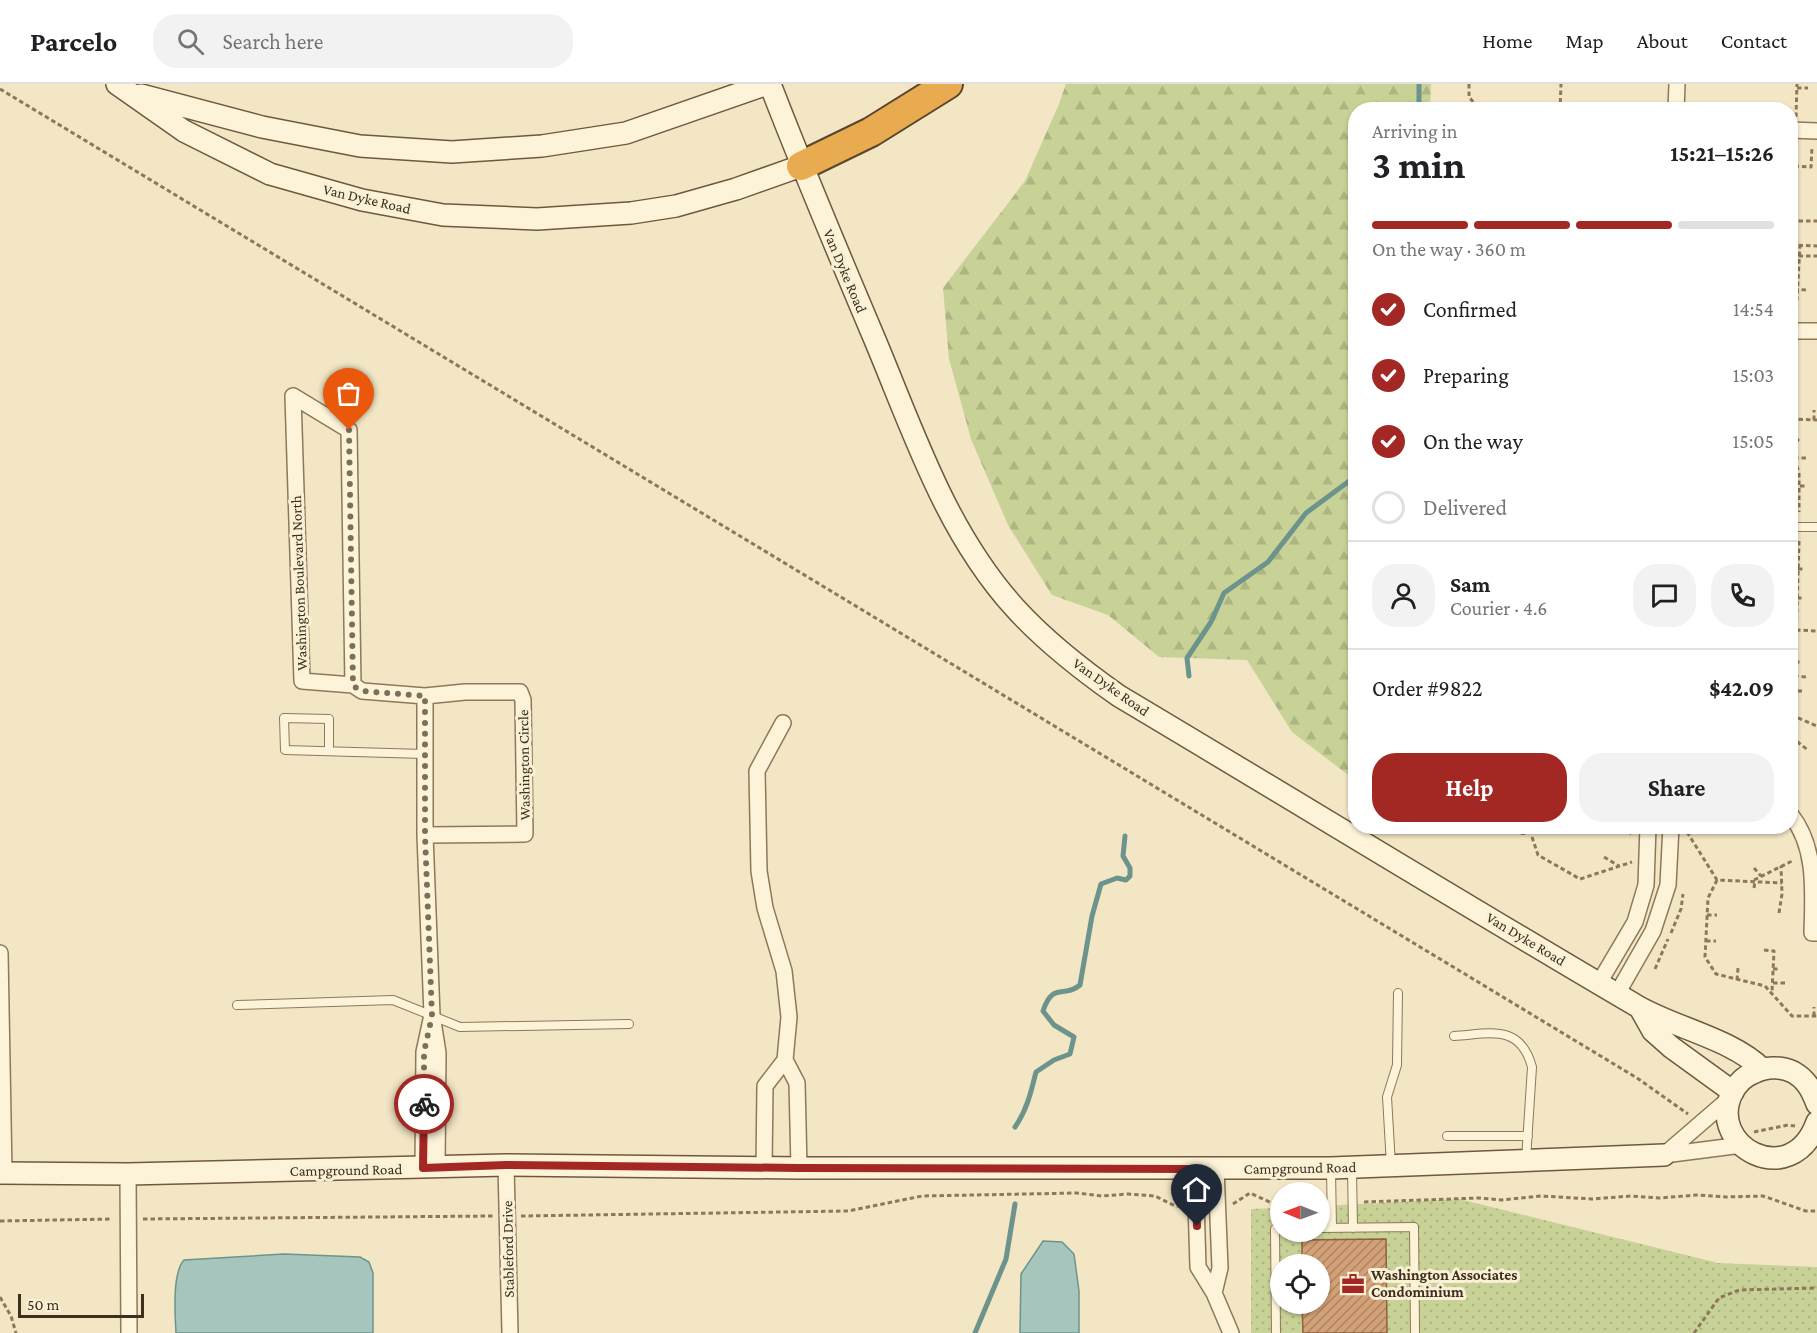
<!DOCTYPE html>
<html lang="en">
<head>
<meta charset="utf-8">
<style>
  :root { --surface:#fff; --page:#f2f2f2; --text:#202124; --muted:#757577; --line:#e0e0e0; --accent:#a32723 }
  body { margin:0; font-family:"Crimson Pro",serif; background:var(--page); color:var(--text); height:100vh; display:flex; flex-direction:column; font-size:22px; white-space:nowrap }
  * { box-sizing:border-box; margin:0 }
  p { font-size:20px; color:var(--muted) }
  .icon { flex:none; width:33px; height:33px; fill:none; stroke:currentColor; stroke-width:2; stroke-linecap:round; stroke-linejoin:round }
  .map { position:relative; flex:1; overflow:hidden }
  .drawer { position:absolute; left:1348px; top:18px; width:450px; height:732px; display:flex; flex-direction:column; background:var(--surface); border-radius:24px; box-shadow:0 2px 4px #0004 }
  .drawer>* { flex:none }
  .needle { width:39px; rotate:271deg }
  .fabs { position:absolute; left:1270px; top:1098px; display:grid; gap:12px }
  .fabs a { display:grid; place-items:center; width:60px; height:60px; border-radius:50%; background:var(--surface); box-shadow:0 2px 4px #0004; font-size:30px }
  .scale { position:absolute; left:18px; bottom:15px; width:126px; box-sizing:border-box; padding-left:6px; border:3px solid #3e2f1e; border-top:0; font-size:16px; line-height:21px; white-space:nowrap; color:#3e2f1e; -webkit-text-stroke:4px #f9f0d5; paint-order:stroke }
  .pin { position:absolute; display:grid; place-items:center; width:51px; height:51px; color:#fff; margin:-62px -26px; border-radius:50% 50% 50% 0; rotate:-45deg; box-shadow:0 0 6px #0007 }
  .pin .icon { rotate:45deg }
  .courier { position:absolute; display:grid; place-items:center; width:60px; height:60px; margin:-30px; border:4px solid #a32723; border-radius:50%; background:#fff; color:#222; box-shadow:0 2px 8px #0007 }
  .summary em { font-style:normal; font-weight:700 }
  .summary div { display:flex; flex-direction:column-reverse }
  .summary { display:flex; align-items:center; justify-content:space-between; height:102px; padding:0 24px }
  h1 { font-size:39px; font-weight:700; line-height:45px }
  .bar { display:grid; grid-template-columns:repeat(4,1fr); gap:9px 6px; align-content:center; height:72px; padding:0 24px }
  .bar i { height:8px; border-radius:4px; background:var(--line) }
  .bar .active { background:var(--accent) }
  .bar p { grid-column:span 4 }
  .line { display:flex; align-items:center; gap:15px; padding:0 24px; border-top:2px solid var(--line) }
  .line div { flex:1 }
  .round { display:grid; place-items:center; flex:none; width:63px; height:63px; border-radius:24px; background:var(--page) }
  ol { padding:0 24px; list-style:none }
  li { display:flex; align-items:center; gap:18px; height:66px }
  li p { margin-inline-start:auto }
  li .icon { padding:6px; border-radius:50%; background:var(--accent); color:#fff; stroke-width:4 }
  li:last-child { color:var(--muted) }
  li i { width:33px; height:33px; border:3px solid var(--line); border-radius:50% }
  .cta { display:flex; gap:12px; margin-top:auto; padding:12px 24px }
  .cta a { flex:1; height:69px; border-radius:24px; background:var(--accent); color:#fff; font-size:24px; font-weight:700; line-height:69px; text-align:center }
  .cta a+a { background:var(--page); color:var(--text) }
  header { display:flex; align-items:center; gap:36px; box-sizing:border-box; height:84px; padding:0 30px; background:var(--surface); border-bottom:2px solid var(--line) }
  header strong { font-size:28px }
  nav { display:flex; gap:33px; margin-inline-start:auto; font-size:21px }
  .search { width:420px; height:54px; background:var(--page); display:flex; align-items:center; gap:15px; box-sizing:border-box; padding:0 21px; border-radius:24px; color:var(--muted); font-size:22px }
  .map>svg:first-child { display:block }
</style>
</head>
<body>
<header>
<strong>Parcelo</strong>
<div class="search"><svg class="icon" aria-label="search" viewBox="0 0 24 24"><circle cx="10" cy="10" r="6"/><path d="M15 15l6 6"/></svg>Search here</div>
<nav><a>Home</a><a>Map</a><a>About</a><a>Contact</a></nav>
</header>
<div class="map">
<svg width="1817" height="1249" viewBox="0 0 1817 1249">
  <defs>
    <pattern id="grass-dots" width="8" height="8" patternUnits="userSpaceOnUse" patternTransform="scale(1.5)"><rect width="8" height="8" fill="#c8d297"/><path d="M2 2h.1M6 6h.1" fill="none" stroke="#adb582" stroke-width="1.8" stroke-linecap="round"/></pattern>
    <pattern id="forest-firs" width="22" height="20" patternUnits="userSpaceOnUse" patternTransform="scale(1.5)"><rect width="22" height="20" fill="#c8d297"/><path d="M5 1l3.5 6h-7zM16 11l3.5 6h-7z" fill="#adb582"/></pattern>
    <pattern id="building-hatch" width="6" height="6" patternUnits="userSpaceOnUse" patternTransform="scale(1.5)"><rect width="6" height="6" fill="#d3a177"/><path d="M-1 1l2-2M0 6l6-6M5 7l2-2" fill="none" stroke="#ad8461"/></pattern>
  </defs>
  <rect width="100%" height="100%" fill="#f2e6c4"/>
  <path fill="url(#grass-dots)" fill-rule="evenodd" d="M 1459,1115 L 1718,1179 L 1817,1183 L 1817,1249 L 1251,1249 L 1251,1125 L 1281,1124 L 1281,1148 L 1320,1148 L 1320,1122 ZM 1281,1180 L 1320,1180 L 1320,1220 L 1281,1220 Z"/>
  <path fill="url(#forest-firs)" d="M 1066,0 L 1431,0 L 1430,25 L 1356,26 L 1356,697 L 1292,648 L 1247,576 L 1159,573 L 1108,531 L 1052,511 L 1008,441 L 971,355 L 949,275 L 943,204 L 1025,97 L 1059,20 Z"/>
  <path fill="#a6c5bd" stroke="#6c948c" stroke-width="1.5" d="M 1043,1157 L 1062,1158 L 1074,1170 L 1079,1207 L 1079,1249 L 1020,1249 L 1021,1190 Z
    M 284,1170 L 360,1173 L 369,1178 L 373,1189 L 373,1249 L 176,1249 C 175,1231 172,1189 184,1176 Z"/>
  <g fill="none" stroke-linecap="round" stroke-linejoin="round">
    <path stroke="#6c948c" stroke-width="5" d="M 1419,0 L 1419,26
      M 1189,592 L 1187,574 L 1211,538 L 1224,509 L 1268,478 L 1306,429 L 1356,392
      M 1015,1043 C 1027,1026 1031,1008 1036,988 L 1054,976 L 1070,970 L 1074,953 L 1054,941 L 1043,927 C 1053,897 1064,915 1080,901 L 1092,832 L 1101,800 L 1117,794 L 1126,796 L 1130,792 L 1130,784 L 1123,772 L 1125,752
      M 975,1249 L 1006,1175 L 1015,1120"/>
  </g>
  <path fill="url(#building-hatch)" stroke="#90613c" stroke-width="1.5" d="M 1386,1155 L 1387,1249 L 1303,1249 L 1302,1220 L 1320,1220 L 1320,1180 L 1302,1180 L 1302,1156 Z"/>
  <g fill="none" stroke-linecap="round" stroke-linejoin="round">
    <g stroke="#8f7858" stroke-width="10">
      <path id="lane" d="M 1791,443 L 1817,443
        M 329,667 L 329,635 L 284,634 L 285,666 L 424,670
        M 1523,746 L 1525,742
        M 237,921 L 393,916 L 460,943 L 629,940
        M 1454,952 C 1489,950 1520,939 1532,983 L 1526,1076
        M 1447,1052 L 1528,1052
        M 1391,1081 L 1387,1013 L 1397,981 L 1398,909
        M 1352,1085 L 1353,1144
        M 1331,1086 L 1332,1144
        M 1320,1144 L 1414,1143 L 1415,1249
        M 1276,1249 L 1275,1145 L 1281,1145"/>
    </g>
    <g stroke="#8f7858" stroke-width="18">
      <path id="street" d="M 1676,26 L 1677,0
        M 1791,46 L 1817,47
        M 1791,247 L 1817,247
        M 293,312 L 302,597 L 353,601 L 362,607 L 425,612 L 465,608 L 520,608 L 523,616 L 525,750 L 425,751
        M 293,312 L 349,346 L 353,601
        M 425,612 L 425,751 L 432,931
        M 783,639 L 757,687 L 759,787 L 765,824 L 784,887 L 789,933 L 785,976 L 797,999 L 799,1084
        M 1791,731 C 1817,764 1813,809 1812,849 L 1817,849
        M 0,869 L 4,1089
        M 1599,899 L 1635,838 L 1646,801 L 1648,742
        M 1617,910 L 1653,847 L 1668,801 L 1671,742
        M 1664,1071 L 1730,1014
        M 1664,1071 L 1742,1061
        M 506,1081 L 510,1249
        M 423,1084 L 424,968 L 432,931 L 438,969 L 437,1084
        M 764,1084 L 765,1002 L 785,976
        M 1195,1085 L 1198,1183 L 1214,1209 L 1220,1184 L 1216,1085
        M 128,1090 L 129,1249
        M 1214,1209 L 1231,1249"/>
    </g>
    <g stroke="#71583c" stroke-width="24">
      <path id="secondary" d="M 117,0 L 184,47 L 270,90 L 362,116 L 443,131 L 537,135 L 631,129 L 676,122 L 736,105 L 801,82
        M 770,0 C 803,86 839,171 875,256 C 914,349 946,448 1015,524 C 1045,557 1082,586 1119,612 C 1292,715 1463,820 1637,922 C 1675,944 1732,955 1762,985
        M 141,11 L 262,43 L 360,62 L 452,68 L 542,62 L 626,49 L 767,0
        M 1640,924 L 1653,947 L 1671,963 L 1733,1008
        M 1817,1020 C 1812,1006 1806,995 1793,988 C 1780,982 1765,983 1753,989 C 1745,992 1738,999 1733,1007 C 1704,1062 1792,1109 1817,1038
        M 0,1089 L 128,1090 L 506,1081 L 799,1084 L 1331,1084 L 1664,1071"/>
    </g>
    <g stroke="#5c452d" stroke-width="32">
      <path id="highway" d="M 801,82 L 871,48 L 948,0"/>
    </g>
    <path stroke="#8f7858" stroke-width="3" stroke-dasharray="4.5 3" stroke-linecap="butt" d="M 1469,0 L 1469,13 L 1480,26
      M 1797,4 L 1808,4
      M 0,5 L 1637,994 L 1688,1030
      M 1560,26 L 1561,0
      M 1796,33 L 1797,0
      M 1795,60 L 1794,82 L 1811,83 L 1812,63
      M 1791,137 L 1817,137
      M 1791,161 L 1817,162
      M 1791,172 L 1817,172
      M 1794,205 L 1806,206
      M 1796,232 L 1800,161
      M 1791,335 L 1817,336
      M 1814,336 L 1814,326
      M 1791,350 L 1798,356 L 1791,364
      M 1791,368 L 1799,388 L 1799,428
      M 1794,374 L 1808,374
      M 1800,402 L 1807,402
      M 1799,457 L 1795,588 L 1791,607 L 1802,607
      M 1798,485 L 1805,485
      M 1797,514 L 1804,514
      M 1796,546 L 1817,547
      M 1795,578 L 1802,578
      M 1794,592 L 1806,593
      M 1791,631 L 1817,642
      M 1791,642 L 1796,633
      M 1791,653 L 1808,666
      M 1621,744 L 1632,750
      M 1687,748 L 1717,796 L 1782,799
      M 1532,753 L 1538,771 L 1580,795 L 1632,778
      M 1604,773 L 1619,782
      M 1754,784 L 1761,792
      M 1717,796 L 1708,814 L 1705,873 L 1716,890 L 1765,902 L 1792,932 L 1817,932
      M 1754,796 L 1794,776
      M 1754,804 L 1755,797
      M 1779,829 L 1782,810 L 1781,782
      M 1707,831 L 1717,831
      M 1671,849 L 1681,825 L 1683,810
      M 1706,857 L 1716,857
      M 1764,866 L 1774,867 L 1772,908
      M 1655,885 L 1668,855
      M 1773,885 L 1779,885
      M 1737,896 L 1738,884
      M 1773,899 L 1788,899
      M 1814,932 L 1814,923
      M 1754,1048 L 1788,1041 L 1795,1042
      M 1364,1118 L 1479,1114 L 1502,1116 L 1541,1112 L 1592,1115 L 1631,1112 L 1659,1114 L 1697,1111 L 1726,1113 L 1763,1112 L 1806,1127 L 1817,1127
      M 1233,1120 L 1250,1109 L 1274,1120 L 1281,1120
      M 521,1132 L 848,1127 L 922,1112 L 1077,1109 L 1102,1112 L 1128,1110 L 1155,1112 L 1175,1122 L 1182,1122
      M 143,1135 L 493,1132
      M 0,1137 L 112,1135
      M 0,1213 L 11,1232 L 16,1249
      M 1694,1249 L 1719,1214 L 1739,1206 L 1817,1204"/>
    <use href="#lane" stroke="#fcf3d9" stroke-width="8"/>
    <use href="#street" stroke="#fcf3d9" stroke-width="15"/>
    <use href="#secondary" stroke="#fcf3d9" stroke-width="21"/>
    <use href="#highway" stroke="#e8ab4f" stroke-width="28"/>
  </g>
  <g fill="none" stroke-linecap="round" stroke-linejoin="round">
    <path stroke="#7d6f58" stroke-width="6" stroke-dasharray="0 10.8" d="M 349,346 L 353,602 L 362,607 L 425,612 L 425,751 L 432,932 L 424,968 L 424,1020"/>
    <path stroke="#a32723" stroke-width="8" d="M 424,1020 L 423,1084 L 506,1081 L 799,1084 L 1195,1085 L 1197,1142"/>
  </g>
  <defs>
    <g id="office-bare" transform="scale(1.8)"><path d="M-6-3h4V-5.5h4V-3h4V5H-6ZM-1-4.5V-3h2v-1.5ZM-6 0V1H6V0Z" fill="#a32723" stroke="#f9f0d5" stroke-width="2.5" paint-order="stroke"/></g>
  </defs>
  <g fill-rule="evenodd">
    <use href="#office-bare" x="1353" y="1200"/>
  </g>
  <g text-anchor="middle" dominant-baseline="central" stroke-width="6" stroke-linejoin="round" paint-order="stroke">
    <g font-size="15" fill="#3e2f1e" stroke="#f9f0d5">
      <text transform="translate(367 115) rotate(13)">Van Dyke Road</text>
      <text transform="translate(845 187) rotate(67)">Van Dyke Road</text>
      <text transform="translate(299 499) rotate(-92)">Washington Boulevard North</text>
      <text transform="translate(1111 603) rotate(35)">Van Dyke Road</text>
      <text transform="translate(524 681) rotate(-91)">Washington Circle</text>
      <text transform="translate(1526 855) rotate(31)">Van Dyke Road</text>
      <text transform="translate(1300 1084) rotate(-1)">Campground Road</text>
      <text transform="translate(346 1086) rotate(-1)">Campground Road</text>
      <text transform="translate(508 1165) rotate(-91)">Stableford Drive</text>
    </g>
    <g font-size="15" font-weight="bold" fill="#3e2f1e" stroke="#f9f0d5" text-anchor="start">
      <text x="1371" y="1191">Washington Associates<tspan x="1371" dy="17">Condominium</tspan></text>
    </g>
  </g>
</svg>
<div class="fabs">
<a><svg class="needle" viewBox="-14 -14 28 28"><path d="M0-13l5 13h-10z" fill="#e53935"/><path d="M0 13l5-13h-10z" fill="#757577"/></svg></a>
<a><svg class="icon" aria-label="locate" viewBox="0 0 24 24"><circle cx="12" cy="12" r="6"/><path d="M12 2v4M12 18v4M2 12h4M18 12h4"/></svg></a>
</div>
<div class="scale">50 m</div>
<div class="pin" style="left:349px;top:346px;background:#ea580c"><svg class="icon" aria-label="bag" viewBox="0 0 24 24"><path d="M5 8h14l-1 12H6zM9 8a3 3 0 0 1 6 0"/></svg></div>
<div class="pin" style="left:1197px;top:1142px;background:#1f2937"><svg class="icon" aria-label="home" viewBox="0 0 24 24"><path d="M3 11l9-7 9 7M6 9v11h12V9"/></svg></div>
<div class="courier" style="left:424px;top:1020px"><svg class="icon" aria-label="bike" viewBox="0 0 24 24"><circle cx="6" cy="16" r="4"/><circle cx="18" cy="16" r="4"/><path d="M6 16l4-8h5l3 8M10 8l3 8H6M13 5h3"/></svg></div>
<section class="drawer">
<div class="summary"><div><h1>3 min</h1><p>Arriving in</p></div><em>15:21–15:26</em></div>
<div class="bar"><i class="active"></i><i class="active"></i><i class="active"></i><i></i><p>On the way · 360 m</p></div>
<ol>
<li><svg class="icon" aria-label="check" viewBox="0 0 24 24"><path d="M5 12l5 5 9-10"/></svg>Confirmed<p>14:54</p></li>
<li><svg class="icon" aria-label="check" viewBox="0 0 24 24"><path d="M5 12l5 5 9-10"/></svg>Preparing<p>15:03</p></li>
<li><svg class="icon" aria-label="check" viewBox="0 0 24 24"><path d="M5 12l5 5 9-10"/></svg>On the way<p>15:05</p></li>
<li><i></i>Delivered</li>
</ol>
<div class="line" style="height:108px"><a class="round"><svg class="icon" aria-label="person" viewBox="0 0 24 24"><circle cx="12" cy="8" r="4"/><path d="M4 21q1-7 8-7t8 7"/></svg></a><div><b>Sam</b><p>Courier · 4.6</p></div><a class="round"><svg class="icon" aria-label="chat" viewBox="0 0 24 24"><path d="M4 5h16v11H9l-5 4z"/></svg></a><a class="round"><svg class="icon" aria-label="phone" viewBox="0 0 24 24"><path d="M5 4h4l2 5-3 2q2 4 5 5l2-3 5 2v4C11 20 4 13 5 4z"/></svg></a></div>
<div class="line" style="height:78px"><div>Order #9822</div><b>$42.09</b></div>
<div class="cta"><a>Help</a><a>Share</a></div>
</section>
</div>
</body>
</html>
